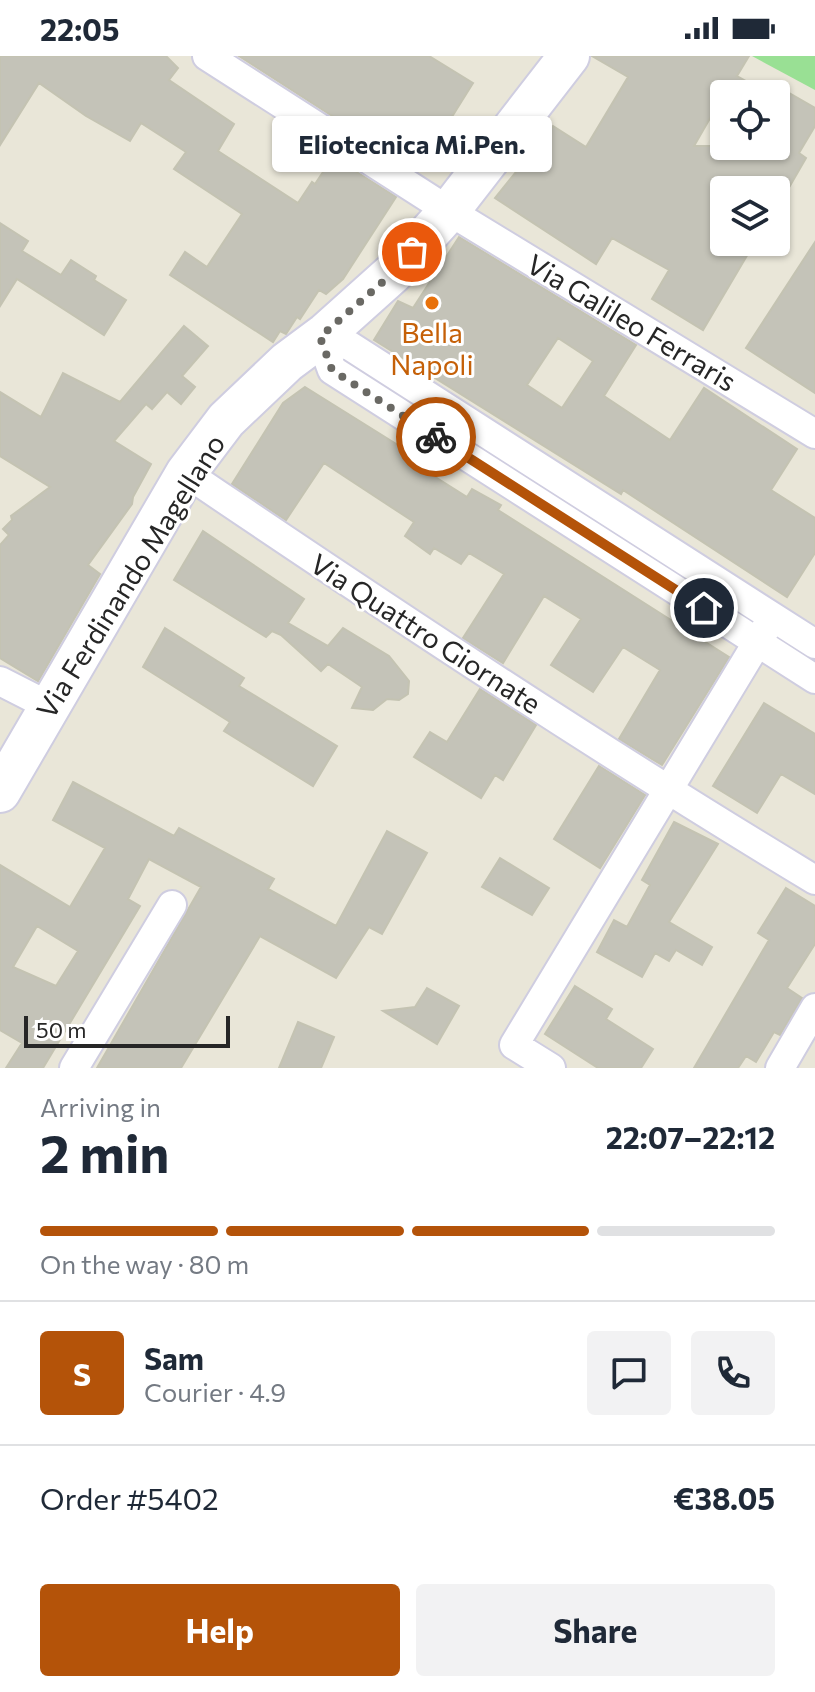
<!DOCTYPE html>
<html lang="en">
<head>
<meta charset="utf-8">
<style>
  :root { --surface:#fff; --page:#f2f2f3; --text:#1f2937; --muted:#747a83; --line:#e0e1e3; --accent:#b45309 }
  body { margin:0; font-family:Commissioner,sans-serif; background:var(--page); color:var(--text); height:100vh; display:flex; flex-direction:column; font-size:30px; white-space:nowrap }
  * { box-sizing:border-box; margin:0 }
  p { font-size:26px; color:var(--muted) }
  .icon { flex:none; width:44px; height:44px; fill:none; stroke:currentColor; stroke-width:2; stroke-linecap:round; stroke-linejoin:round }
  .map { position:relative; height:1012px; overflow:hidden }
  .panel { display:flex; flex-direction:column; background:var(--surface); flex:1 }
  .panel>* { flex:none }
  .fabs { position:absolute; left:710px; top:24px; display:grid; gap:16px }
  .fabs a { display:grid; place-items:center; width:80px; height:80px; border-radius:8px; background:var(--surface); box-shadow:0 2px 6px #0004; font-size:40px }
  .scale { position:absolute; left:24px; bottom:20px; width:206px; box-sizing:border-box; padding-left:8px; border:4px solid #262626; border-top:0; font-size:22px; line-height:28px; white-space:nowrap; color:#262626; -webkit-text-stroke:6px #fff; paint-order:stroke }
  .pin { position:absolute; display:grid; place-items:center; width:68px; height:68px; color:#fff; margin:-34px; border:4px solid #fff; border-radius:50%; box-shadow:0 2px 8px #0007 }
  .courier { position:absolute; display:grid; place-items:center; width:80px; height:80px; margin:-40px; border:6px solid #b45309; border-radius:50%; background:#fff; color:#222; box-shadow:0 2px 10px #0007 }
  .bubble { position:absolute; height:56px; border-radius:8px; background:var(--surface); box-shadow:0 2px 6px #0004; font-size:26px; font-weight:700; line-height:56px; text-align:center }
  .head em { font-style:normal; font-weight:700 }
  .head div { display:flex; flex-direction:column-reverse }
  .head { display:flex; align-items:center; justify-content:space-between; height:136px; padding:0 40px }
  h1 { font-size:52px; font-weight:700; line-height:60px }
  .bar { display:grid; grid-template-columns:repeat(4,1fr); gap:12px 8px; align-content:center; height:96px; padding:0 40px }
  .bar i { height:10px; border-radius:6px; background:var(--line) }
  .bar .current { background:var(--accent) }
  .bar p { grid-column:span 4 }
  .line { display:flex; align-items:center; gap:20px; padding:0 40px; border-top:2px solid var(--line) }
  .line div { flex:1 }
  .round { display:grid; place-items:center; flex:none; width:84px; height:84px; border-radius:8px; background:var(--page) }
  .primary-button { display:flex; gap:16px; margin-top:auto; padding:16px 40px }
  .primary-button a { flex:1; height:92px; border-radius:8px; background:var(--accent); color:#fff; font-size:32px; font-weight:700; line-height:92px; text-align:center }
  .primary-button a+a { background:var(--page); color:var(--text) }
  .status { display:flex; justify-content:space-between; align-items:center; height:56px; padding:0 40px; background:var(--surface); direction:ltr }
  .status svg { height:22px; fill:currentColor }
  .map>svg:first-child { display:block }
</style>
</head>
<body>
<div class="status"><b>22:05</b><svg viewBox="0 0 49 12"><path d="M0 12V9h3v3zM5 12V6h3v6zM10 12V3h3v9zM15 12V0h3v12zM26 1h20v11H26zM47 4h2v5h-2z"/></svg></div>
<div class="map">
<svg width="815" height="1012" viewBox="0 0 815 1012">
  <rect width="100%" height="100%" fill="#e9e6d8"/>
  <path fill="#99e094" d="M 752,0 L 815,0 L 815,34 Z"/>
  <path fill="#c4c3b8" stroke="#c4c3b2" stroke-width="2" fill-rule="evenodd" d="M 0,0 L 166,0 L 178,12 L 169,24 L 234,68 L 218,95 L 298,147 L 312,126 L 315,128 L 333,101 L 396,141 L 343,223 L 326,238 L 319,234 L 300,263 L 297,261 L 286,278 L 280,275 L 273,286 L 170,219 L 185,196 L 207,211 L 242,158 L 174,113 L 186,96 L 141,67 L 130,85 L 86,60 L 39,27 L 0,89 Z
    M 239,0 L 429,0 L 473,27 L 418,115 Z
    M 592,0 L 749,0 L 737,20 L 769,38 L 724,38 L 694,90 L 776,90 L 776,48 L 784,34 L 815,52 L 815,70 L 799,97 L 806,102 L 787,135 L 778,134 L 776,137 L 776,134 L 724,134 L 724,186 L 755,186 L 703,274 L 652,243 L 669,214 L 612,182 L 596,208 L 495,142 L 553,70 L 586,91 L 628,21 Z
    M 0,167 L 28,185 L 22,195 L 61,219 L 71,204 L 96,220 L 94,224 L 126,244 L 104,279 L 17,223 L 0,250 Z
    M 459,181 L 636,289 L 604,340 L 670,384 L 704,332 L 797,393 L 771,434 L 815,462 L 815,497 L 787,541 L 623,434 L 621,438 L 374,284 L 398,245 L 413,252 ZM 558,282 L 593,305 L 562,352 L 527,329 Z
    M 815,186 L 815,337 L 746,292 Z
    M 184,270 L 208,290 L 182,320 L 195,331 L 181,348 L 167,336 L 152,353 L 146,348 L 114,385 L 151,408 L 133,441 L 132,448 L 88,509 L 100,518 L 38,625 L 0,602 L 0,489 L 9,479 L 3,473 L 12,464 L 11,460 L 50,431 L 0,400 L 0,336 L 41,361 L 63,317 L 120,346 Z
    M 305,331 L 433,411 L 429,417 L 467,441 L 472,433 L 501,449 L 498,454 L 729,601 L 662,709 L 619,683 L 660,614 L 623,591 L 593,636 L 551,609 L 581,563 L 544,540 L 503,607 L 463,582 L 504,518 L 469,497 L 461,508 L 434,492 L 430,498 L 405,480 L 414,466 L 324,407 L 286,464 L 232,428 L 283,347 Z
    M 203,475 L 304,543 L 288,567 L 328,590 L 343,572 L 389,600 L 409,625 L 408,638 L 399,644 L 387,643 L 373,654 L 352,652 L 362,631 L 328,608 L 321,615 L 281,579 L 272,575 L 266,581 L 174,524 Z
    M 165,572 L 244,622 L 239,630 L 337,690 L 313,730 L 224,675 L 230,666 L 143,611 Z
    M 480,633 L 536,669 L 503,724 L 495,719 L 481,742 L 414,701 L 430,676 L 447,686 Z
    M 764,647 L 815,678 L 815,738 L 781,718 L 757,757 L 713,730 Z
    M 599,710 L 645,739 L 600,812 L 554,783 Z
    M 73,726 L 174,780 L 179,772 L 274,823 L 268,833 L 336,870 L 387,775 L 427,797 L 382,878 L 369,871 L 336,922 L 260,880 L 181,1012 L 97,1012 L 201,831 L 149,803 L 128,843 L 140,850 L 43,1012 L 6,1012 L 22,987 L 0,974 L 0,809 L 70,851 L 105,792 L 53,764 ZM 37,870 L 78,895 L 56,930 L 13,911 Z
    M 674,766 L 718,788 L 669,866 L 712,891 L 702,909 L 676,894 L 669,905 L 655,897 L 642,921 L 597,896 L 614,864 L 627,871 L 650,829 L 642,824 Z
    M 500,802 L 549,832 L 532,859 L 482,831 Z
    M 786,832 L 815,850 L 815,888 L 787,932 L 802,942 L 780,979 L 774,976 L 756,1006 L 746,1000 L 738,1012 L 694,1012 L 769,884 L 758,877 Z
    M 575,930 L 612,953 L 606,963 L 653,993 L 641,1012 L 598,1012 L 545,978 Z
    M 427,932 L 459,950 L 437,988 L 383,955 L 415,951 Z
    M 298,966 L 334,981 L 321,1012 L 279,1012 Z"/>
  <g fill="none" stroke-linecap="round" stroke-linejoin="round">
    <g stroke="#cfcde0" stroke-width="32">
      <path id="street" d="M 207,0 L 449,155 L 815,378
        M 320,281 L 332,314 L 815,623
        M 320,281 L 350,290 L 815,588
        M 186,417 C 393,557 601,695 815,824
        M 0,625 L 49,650
        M 74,1012 L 172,849
        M 551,1012 L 514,989 L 766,572
        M 780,1012 L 815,952"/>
    </g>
    <g stroke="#cfcde0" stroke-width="44">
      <path id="secondary" d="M 0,736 L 186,417 L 226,364 L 287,306 L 326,277 L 393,217 L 449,155 L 569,0"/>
    </g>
    <use href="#street" stroke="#fff" stroke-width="28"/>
    <use href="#secondary" stroke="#fff" stroke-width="40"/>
  </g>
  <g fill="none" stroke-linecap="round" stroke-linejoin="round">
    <path stroke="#6a6964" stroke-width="8" stroke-dasharray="0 14.4" d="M 412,196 L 393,217 L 320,281 L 332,314 L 436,381"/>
    <path stroke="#b45309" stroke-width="10" d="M 436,381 L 704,552"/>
  </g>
  <circle fill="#e8710a" stroke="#fff" stroke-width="3" cx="432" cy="247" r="8"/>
  <g text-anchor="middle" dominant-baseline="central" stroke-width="6" stroke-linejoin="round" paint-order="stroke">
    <g font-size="28" fill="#262626" stroke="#fff">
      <text transform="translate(632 266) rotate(31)">Via Galileo Ferraris</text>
      <text transform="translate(130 520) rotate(-58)">Via Ferdinando Magellano</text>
      <text transform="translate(426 577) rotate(33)">Via Quattro Giornate</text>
    </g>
    <g font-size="28" fill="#c56008" stroke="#fff">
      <text x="432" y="276">Bella<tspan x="432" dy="32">Napoli</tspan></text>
    </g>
  </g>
</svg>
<div class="fabs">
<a><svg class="icon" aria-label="locate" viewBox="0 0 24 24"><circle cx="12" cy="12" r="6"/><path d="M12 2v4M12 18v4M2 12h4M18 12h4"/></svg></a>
<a><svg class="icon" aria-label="layers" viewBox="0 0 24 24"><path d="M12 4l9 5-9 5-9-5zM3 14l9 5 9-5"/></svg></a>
</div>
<div class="scale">50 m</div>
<div class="pin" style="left:412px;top:196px;background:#ea580c"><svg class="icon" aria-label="bag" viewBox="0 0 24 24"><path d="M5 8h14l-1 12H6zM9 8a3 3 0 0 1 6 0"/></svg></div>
<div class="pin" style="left:704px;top:552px;background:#1f2937"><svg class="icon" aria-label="home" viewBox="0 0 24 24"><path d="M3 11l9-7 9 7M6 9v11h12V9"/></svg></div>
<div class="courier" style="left:436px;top:381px"><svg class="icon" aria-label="bike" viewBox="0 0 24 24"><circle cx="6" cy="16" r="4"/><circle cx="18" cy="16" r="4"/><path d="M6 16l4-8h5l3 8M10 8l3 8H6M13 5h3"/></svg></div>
<div class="bubble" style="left:272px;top:60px;width:280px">Eliotecnica Mi.Pen.</div>
</div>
<section class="panel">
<div class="head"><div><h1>2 min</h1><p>Arriving in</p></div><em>22:07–22:12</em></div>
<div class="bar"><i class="current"></i><i class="current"></i><i class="current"></i><i></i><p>On the way · 80 m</p></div>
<div class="line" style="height:144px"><b class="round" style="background:var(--accent);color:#fff">S</b><div><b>Sam</b><p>Courier · 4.9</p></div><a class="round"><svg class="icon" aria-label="chat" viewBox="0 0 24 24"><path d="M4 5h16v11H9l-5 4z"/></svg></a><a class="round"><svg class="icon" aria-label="phone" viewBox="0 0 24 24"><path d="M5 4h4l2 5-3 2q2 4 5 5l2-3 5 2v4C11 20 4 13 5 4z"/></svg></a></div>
<div class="line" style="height:104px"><div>Order #5402</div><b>€38.05</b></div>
<div class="primary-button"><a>Help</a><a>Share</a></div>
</section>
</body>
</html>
